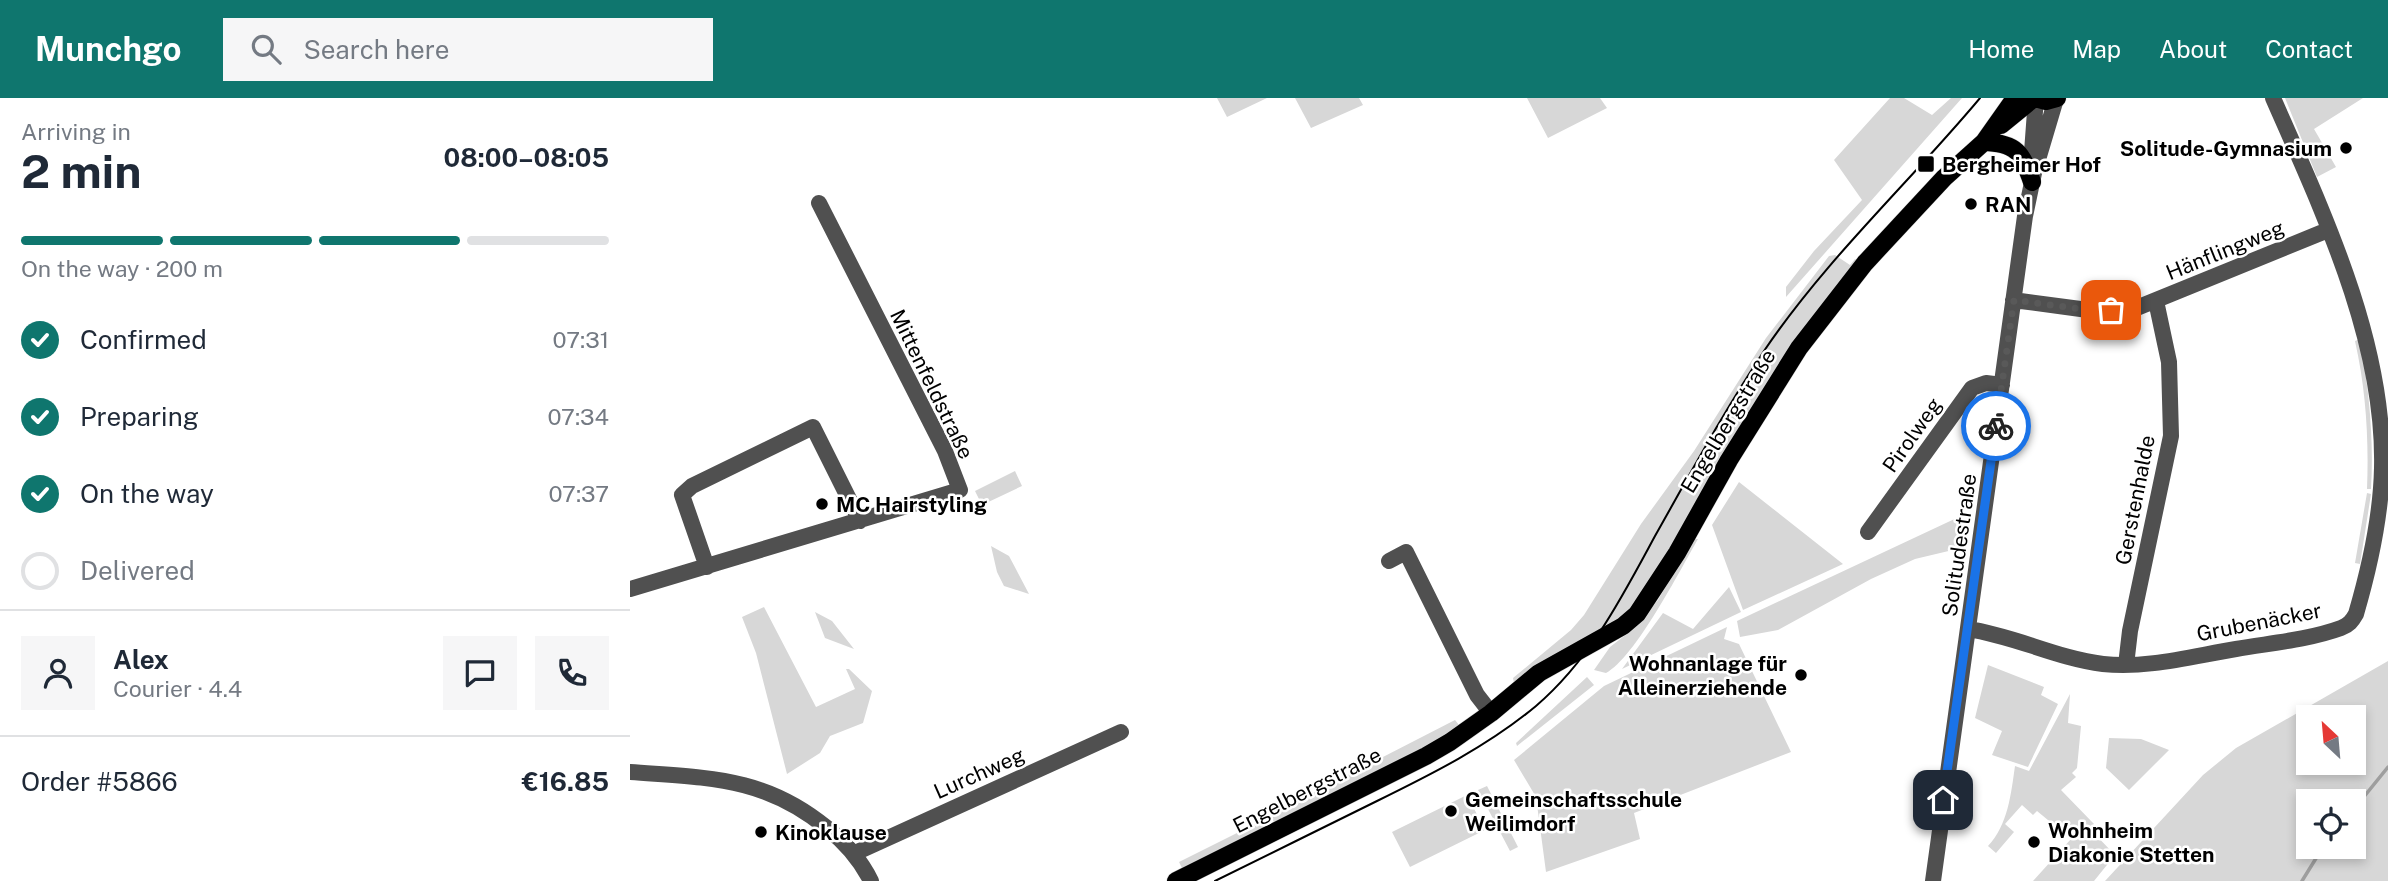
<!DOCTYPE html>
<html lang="en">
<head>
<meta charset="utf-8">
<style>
  :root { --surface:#fff; --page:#f6f6f7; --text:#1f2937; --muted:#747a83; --line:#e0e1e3; --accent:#0f766e }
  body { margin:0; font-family:"Public Sans",sans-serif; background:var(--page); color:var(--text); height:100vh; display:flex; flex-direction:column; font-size:26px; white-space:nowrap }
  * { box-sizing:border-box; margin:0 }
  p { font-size:23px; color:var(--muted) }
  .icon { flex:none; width:38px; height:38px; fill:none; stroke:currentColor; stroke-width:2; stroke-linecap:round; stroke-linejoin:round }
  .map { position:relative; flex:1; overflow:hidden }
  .panel { display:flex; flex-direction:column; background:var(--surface); width:630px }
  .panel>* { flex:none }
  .needle { width:46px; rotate:334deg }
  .tools { position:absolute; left:1666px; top:607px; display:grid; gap:14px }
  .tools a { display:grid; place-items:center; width:70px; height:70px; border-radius:0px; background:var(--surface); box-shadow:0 4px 10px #0003; font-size:35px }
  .pin { position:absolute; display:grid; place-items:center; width:60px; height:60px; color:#fff; margin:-30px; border-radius:14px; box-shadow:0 4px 10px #0006 }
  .courier { position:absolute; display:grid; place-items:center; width:70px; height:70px; margin:-35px; border:5px solid #1a73e8; border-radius:50%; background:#fff; color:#222; box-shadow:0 2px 9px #0007 }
  .head em { font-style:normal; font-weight:700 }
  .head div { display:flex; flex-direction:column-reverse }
  .head { display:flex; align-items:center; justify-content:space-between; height:119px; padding:0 21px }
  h1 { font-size:46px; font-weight:700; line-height:52px }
  .bar { display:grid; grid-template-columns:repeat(4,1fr); gap:10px 7px; align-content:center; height:84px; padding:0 21px }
  .bar i { height:9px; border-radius:5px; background:var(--line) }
  .bar .selected { background:var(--accent) }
  .bar p { grid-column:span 4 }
  .line { display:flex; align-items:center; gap:18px; padding:0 21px; border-top:2px solid var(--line) }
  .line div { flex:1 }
  .round { display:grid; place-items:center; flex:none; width:74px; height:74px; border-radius:0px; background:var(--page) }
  ol { padding:0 21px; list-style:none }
  li { display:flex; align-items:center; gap:21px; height:77px }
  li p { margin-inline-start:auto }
  li .icon { padding:7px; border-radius:50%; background:var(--accent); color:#fff; stroke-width:4 }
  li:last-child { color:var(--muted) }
  li i { width:38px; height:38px; border:4px solid var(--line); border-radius:50% }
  header { display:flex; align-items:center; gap:42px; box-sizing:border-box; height:98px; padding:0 35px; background:var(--accent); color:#fff }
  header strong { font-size:33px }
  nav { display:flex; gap:38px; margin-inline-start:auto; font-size:24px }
  .search { width:490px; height:63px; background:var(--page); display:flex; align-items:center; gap:18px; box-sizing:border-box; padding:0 24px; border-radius:0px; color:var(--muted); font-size:26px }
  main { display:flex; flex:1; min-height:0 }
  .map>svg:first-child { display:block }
</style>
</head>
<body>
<header>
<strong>Munchgo</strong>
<div class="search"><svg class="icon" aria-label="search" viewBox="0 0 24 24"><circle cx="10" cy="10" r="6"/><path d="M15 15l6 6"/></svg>Search here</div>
<nav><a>Home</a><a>Map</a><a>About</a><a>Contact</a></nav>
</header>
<main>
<section class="panel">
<div class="head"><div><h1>2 min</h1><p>Arriving in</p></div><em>08:00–08:05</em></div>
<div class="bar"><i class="selected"></i><i class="selected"></i><i class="selected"></i><i></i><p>On the way · 200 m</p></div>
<ol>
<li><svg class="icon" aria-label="check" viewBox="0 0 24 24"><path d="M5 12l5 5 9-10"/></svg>Confirmed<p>07:31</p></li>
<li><svg class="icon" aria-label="check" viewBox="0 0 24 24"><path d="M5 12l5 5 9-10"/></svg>Preparing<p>07:34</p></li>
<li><svg class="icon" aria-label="check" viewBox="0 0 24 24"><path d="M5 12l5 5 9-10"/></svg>On the way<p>07:37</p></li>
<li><i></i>Delivered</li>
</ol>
<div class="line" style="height:126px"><a class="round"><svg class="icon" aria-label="person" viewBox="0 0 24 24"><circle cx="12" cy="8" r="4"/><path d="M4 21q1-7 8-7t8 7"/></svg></a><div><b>Alex</b><p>Courier · 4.4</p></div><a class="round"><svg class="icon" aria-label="chat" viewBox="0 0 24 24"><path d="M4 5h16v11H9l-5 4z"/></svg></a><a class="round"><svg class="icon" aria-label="phone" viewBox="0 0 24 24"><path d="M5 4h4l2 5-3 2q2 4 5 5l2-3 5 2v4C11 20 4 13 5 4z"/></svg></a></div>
<div class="line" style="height:91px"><div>Order #5866</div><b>€16.85</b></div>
</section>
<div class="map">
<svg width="1758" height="783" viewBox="0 0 1758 783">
  <rect width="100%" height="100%" fill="#fff"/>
  <path fill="#d7d7d7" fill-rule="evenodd" d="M 587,0 L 637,0 L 597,19 Z
    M 665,0 L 729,0 L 733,7 L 681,30 Z
    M 897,0 L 970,0 L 977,10 L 918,40 Z
    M 1260,0 L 1274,0 L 1302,17 L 1321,0 L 1332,0 L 1156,199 L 1156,189 L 1184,153 L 1232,102 L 1204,62 Z
    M 1655,0 L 1733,0 L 1684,31 L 1706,69 L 1687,79 Z
    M 1205,157 L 1220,167 L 1225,161 L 1228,163 L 1163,245 L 1023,482 L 999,514 L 884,585 L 883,580 L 941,532 L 954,517 L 1011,426 L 1064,353 L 1136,240 L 1199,158 Z
    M 1730,241 C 1739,292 1744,340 1741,391 L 1737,391 C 1739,341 1736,292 1725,243 Z
    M 385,373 L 392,388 L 352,407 L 345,393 Z
    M 1109,384 L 1213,466 L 1113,512 L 1082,427 Z
    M 1737,395 L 1741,396 L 1730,466 L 1725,465 Z
    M 1333,417 L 1327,451 L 1285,461 L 1241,481 L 1148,532 L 1110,539 L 1107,523 Z
    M 1063,441 L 1068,441 C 1050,472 1005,560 976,575 L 964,572 L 980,549 L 1002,532 L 1028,502 Z
    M 361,448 L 379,458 L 399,496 L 374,488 L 367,474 Z
    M 1099,489 L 1111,514 L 992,571 L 1033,515 L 1063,531 Z
    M 134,509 L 186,609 L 225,591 L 216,571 L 219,571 L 242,593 L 233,625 L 200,638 L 190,655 L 157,676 L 126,555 L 112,519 Z
    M 185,514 L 202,523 L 224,551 L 195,540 Z
    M 1097,529 L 1094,541 L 1109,546 L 1161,654 L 1004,715 L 1010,741 L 916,774 L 906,699 L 884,662 L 974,588 Z
    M 1758,563 L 1758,783 L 1475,783 L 1573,677 L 1606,650 ZM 1678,620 L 1724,620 L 1724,665 L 1678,665 ZM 1678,704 L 1724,704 L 1724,749 L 1678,749 Z
    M 1358,567 L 1414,589 L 1411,597 L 1428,606 L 1398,669 L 1362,657 L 1372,633 L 1345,620 Z
    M 957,579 L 964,587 L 887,648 L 886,645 Z
    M 1440,596 L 1438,625 L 1451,628 L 1447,670 L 1442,675 L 1446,679 L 1431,692 L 1464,726 L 1460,731 L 1485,757 L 1464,783 L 1403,783 L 1441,741 L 1407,713 L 1403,717 L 1392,707 L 1375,726 L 1384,734 L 1366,755 L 1358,748 C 1378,727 1381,696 1385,668 L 1399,673 Z
    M 825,622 L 829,627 L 790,653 L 645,726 L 640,717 Z
    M 1479,640 L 1511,641 L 1539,652 L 1499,692 L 1476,670 Z
    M 857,688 L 888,749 L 880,753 L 848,692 Z
    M 837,697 L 855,732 L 780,769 L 762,734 Z
    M 633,722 L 637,730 L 553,772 L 549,764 Z"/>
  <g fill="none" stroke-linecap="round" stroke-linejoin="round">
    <path stroke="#9e9e9e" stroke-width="3.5" d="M 1724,711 L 1758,669
      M 1672,783 L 1693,749"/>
    <g stroke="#dbdbdb" stroke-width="19">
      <path id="major" d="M 1405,0 L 1416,3 L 1427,0
        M 1371,27 L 1404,0
        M 1354,44 C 1387,45 1392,55 1402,84
        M 546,783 L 796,658 L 820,644 L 861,615 L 909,575 L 993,528 L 1007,516 L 1047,455 L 1099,362 L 1169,250 L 1235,165 L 1314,80 L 1354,44 L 1385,0"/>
    </g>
    <path stroke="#505050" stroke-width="16" d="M 1403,66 L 1402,54 L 1406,0
      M 1383,202 L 1458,212 L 1509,209 L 1698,132
      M 1238,434 L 1342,290 L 1356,285 L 1372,287
      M 759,463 L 776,454 L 847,597 L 861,615
      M 77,469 L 52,397 L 62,388 L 183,329 L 230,423
      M 0,491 L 330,392 L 315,353 L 189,105
      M 1338,531 C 1385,538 1426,560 1473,566 C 1516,571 1563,558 1606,551 C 1640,545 1678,542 1711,530 C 1719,527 1722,523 1726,516 C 1740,468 1751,420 1752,370 C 1755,244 1693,114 1643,0
      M 1496,567 L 1500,533 L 1541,338 L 1539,264 L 1526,203
      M 0,674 C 77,680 134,678 197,730 C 216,745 230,761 241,783
      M 225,755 L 491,634
      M 1303,783 L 1395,118 L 1404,75 L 1426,1"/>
    <use href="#major" stroke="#000" stroke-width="18"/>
    <path stroke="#000" stroke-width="2" d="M 585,783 C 639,756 693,730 747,703 C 802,676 858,648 906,608 C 960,562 992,499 1025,438 C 1060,376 1094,313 1134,253 C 1196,161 1279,85 1350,0"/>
  </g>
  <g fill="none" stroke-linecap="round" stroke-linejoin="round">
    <path stroke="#595959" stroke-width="7" stroke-dasharray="0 12.6" d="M 1366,328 L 1384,202 L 1458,212 L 1481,212"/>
    <path stroke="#1a73e8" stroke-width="9" d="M 1313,702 L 1366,328"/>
  </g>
  <g fill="#000" stroke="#fff" stroke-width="2.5">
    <circle cx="1716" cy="50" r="7"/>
    <rect x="1287" y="57" width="18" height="18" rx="3.5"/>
    <circle cx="1341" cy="106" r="7"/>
    <circle cx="192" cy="406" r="7"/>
    <circle cx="1171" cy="577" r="7"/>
    <circle cx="821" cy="713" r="7"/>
    <circle cx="131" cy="734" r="7"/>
    <circle cx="1404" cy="744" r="7"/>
  </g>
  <g text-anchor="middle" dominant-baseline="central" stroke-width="5" stroke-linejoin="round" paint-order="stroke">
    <g font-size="21" font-weight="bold" fill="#000" stroke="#fff" text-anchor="start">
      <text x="1702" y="50" text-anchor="end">Solitude-Gymnasium</text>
      <text x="1312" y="66">Bergheimer Hof</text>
      <text x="1355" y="106">RAN</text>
      <text x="206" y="406">MC Hairstyling</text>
      <text x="1157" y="565" text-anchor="end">Wohnanlage für<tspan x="1157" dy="24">Alleinerziehende</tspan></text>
      <text x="835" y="701">Gemeinschaftsschule<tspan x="835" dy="24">Weilimdorf</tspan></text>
      <text x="1418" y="732">Wohnheim<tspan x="1418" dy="24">Diakonie Stetten</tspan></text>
      <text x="145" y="734">Kinoklause</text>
    </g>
    <g font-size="21" fill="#000" stroke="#fff">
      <text transform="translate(1595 152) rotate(-22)">Hänflingweg</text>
      <text transform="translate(302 286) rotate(64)">Mittenfeldstraße</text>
      <text transform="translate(1098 323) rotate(-59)">Engelbergstraße</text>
      <text transform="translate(1282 337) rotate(-55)">Pirolweg</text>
      <text transform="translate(1505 402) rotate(-79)">Gerstenhalde</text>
      <text transform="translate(1329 447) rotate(-82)">Solitudestraße</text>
      <text transform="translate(1629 524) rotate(-11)">Grubenäcker</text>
      <text transform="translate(349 675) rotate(-24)">Lurchweg</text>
      <text transform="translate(677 692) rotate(-27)">Engelbergstraße</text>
    </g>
  </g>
</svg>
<div class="tools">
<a><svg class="needle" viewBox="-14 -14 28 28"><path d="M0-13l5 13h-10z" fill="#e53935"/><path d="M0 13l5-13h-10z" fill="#747a83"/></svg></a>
<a><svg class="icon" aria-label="locate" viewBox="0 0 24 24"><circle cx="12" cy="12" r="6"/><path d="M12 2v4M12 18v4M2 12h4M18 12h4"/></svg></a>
</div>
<div class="pin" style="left:1481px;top:212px;background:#ea580c"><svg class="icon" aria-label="bag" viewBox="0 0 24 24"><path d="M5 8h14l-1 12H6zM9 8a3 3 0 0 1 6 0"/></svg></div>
<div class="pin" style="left:1313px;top:702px;background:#1f2937"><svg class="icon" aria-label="home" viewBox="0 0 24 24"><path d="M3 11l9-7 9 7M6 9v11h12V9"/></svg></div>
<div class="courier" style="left:1366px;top:328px"><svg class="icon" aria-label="bike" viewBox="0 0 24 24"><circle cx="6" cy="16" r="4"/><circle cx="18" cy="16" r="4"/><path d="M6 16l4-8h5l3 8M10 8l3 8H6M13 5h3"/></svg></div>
</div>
</main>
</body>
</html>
